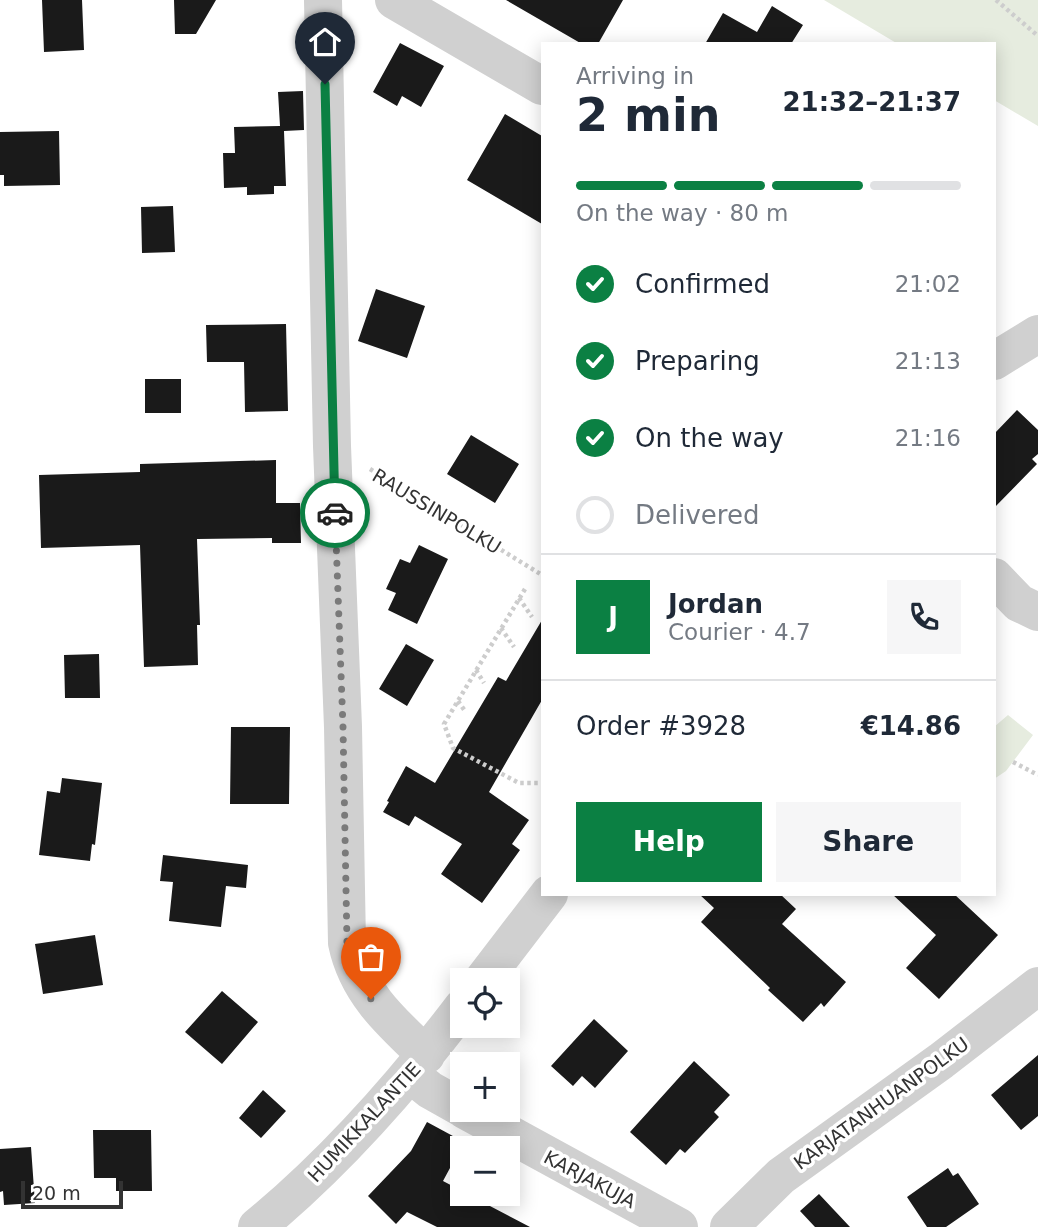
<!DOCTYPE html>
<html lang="en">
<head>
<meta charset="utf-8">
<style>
  :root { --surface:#fff; --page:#f6f6f7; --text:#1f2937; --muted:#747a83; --line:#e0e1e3; --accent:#0b8043 }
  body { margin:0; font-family:"DejaVu Sans",sans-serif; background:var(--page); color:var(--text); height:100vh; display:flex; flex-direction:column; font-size:26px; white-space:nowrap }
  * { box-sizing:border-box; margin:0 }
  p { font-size:23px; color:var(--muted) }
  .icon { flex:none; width:38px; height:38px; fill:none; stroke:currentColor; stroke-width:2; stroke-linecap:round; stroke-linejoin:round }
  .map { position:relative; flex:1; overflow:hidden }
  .drawer { position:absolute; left:541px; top:42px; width:455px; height:854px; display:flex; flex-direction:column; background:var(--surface); border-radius:0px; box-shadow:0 4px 18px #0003 }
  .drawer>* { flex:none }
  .fabs { position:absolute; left:450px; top:968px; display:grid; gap:14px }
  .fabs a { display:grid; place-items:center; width:70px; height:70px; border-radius:0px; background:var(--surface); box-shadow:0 4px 18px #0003; font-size:35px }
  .scale { position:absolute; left:21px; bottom:18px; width:102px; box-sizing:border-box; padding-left:7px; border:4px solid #333; border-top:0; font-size:19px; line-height:24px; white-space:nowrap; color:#333; -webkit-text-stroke:5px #fff; paint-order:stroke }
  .pin { position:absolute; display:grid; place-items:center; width:60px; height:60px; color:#fff; margin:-72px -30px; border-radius:50% 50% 50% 0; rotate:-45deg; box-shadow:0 0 7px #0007 }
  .pin .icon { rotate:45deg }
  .courier { position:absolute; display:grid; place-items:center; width:70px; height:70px; margin:-35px; border:5px solid #0b8043; border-radius:50%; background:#fff; color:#222; box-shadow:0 2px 9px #0007 }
  .overview em { font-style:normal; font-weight:800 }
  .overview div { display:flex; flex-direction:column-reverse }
  .overview { display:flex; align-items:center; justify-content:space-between; height:119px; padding:0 35px }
  h1 { font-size:46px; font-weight:800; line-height:52px }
  .bar { display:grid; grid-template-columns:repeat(4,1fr); gap:10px 7px; align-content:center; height:84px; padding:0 35px }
  .bar i { height:9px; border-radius:5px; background:var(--line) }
  .bar .on { background:var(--accent) }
  .bar p { grid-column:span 4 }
  .line { display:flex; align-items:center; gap:18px; padding:0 35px; border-top:2px solid var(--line) }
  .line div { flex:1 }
  .round { display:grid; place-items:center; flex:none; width:74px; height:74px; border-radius:0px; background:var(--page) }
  ol { padding:0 35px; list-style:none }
  li { display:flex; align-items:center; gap:21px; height:77px }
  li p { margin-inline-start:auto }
  li .icon { padding:7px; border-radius:50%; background:var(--accent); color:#fff; stroke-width:4 }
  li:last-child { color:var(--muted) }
  li i { width:38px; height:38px; border:4px solid var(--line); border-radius:50% }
  .primary-button { display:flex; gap:14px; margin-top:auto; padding:14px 35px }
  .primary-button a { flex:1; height:80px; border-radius:0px; background:var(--accent); color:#fff; font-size:28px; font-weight:800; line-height:80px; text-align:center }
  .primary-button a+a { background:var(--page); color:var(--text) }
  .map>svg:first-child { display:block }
</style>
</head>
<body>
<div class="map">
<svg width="1038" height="1227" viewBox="0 0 1038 1227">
  <rect width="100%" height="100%" fill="#fff"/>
  <path fill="#e6ecdf" d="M 824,0 L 1038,0 L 1038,126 L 994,100 L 994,44 L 898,44 Z
    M 1008,715 L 1033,735 L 1006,771 L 994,779 L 994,727 Z"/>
  <path fill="#1a1a1a" d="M 42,0 L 82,0 L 84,50 L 44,52 Z
    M 174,0 L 216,0 L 196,34 L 175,34 Z
    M 506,0 L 623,0 L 598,44 L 582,44 Z
    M 772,6 L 803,25 L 791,44 L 705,44 L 723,13 L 757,32 Z
    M 400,43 L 444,66 L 421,107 L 402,96 L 397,106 L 373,92 Z
    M 303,91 L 304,130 L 284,131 L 286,186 L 274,186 L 274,194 L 247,195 L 247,187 L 224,188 L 223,153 L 235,153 L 234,127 L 280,126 L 278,92 Z
    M 505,114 L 542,136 L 542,224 L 467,180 Z
    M 59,131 L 60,185 L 4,186 L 4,175 L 0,175 L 0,132 Z
    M 173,206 L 175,252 L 142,253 L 141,207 Z
    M 376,289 L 425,306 L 407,358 L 358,341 Z
    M 286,324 L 288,411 L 245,412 L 244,362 L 207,362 L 206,325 Z
    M 145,379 L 181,379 L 181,413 L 145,413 Z
    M 1017,410 L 1038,430 L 1038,454 L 1032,459 L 1037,464 L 994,508 L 994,434 Z
    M 471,435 L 519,464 L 495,503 L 447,474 Z
    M 276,460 L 276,503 L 300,503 L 301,543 L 272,543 L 272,538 L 197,539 L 200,625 L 197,625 L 198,665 L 144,667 L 140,545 L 41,548 L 39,475 L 140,472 L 140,464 Z
    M 419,545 L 448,559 L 417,624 L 388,610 L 396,593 L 386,589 L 400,559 L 410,563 Z
    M 542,620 L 542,700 L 489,792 L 529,820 L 512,844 L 520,850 L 482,903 L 441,874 L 462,844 L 415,816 L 409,826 L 383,812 L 389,802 L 387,801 L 406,766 L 435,783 L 498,677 L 506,681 Z
    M 406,644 L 434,660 L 407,706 L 379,689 Z
    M 99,654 L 100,698 L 65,698 L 64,655 Z
    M 231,727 L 290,727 L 289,804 L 230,804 Z
    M 62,778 L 102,783 L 95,845 L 92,844 L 90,861 L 39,855 L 47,791 L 60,793 Z
    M 163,855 L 248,865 L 246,888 L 226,886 L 221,927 L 169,921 L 173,882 L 160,881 Z
    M 699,894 L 780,894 L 796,909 L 782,924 L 846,982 L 824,1007 L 821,1003 L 803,1022 L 768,990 L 770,988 L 701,922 L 714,908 Z
    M 892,894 L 954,894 L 998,935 L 939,999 L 906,968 L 936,935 Z
    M 95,935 L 103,985 L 43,994 L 35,944 Z
    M 222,991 L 258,1022 L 222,1064 L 185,1032 Z
    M 594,1019 L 628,1051 L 595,1088 L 582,1076 L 573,1086 L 551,1066 Z
    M 1038,1055 L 1038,1116 L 1021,1130 L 991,1095 Z
    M 694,1061 L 730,1095 L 714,1112 L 719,1117 L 685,1153 L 680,1149 L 666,1165 L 630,1132 Z
    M 263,1090 L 286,1111 L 261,1138 L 239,1118 Z
    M 427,1122 L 464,1142 L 443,1181 L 462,1191 L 462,1194 L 467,1194 L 530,1227 L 437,1227 L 407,1212 L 396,1224 L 368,1196 L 411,1151 Z
    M 93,1130 L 151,1130 L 152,1191 L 116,1191 L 116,1178 L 94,1178 Z
    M 31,1147 L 35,1203 L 4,1205 L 3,1191 L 0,1192 L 0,1149 Z
    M 948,1168 L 953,1176 L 958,1173 L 979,1204 L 946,1227 L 927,1227 L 907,1197 Z
    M 819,1194 L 850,1227 L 815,1227 L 800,1211 Z"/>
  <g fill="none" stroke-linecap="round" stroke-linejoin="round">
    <path stroke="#cdcdcd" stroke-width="4.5" stroke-dasharray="3.5 3.5" stroke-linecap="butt" d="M 996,0 L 1038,36
      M 370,469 L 542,575
      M 525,589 L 444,724 L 453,748 L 519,783 L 542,783
      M 519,598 L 532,617
      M 501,628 L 514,647
      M 476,670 L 484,683
      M 458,701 L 465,711
      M 1013,762 L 1038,775"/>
    <path stroke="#d0d0d0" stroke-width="38" d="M 323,0 L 332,446 L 343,727 L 347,943 C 357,992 391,1022 426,1055
      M 394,0 L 542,86
      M 994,361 L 1038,334
      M 994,577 L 1019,603 L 1038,612
      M 483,980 L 549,894
      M 410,1074 L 430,1090 L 462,1108
      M 465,1110 L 679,1227
      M 257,1227 C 335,1163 401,1088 462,1008
      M 729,1227 L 781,1176 L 941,1061 L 1038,986"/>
  </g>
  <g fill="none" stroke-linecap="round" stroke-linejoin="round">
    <path stroke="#7a7a7a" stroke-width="7" stroke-dasharray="0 12.6" d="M 335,513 L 343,727 L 347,943 L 351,963 L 371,999"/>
    <path stroke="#0b8043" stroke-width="9" d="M 325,84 L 335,513"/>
  </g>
  <g text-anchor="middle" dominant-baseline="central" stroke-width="7" stroke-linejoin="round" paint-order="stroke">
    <g font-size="19" fill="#333" stroke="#fff">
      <text transform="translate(437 511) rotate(31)">RAUSSINPOLKU</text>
      <text transform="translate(881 1103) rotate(-36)">KARJATANHUANPOLKU</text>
      <text transform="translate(364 1122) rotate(-47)">HUMIKKALANTIE</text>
      <text transform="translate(590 1179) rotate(28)">KARJAKUJA</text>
    </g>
  </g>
</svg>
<div class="fabs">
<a><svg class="icon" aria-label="locate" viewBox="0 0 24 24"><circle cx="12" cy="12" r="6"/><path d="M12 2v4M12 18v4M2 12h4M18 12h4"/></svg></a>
<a>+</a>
<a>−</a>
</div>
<div class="scale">20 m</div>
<div class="pin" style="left:371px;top:999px;background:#ea580c"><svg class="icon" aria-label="bag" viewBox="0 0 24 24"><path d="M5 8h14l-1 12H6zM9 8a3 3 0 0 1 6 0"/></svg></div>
<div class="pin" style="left:325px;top:84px;background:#1f2937"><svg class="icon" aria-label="home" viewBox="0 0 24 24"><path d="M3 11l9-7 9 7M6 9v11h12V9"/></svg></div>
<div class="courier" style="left:335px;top:513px"><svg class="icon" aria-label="car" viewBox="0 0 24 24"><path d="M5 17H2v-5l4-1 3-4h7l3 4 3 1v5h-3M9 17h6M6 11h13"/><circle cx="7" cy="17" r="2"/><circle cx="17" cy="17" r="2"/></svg></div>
<section class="drawer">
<div class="overview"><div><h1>2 min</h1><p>Arriving in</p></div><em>21:32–21:37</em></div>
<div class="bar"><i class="on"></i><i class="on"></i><i class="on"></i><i></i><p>On the way · 80 m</p></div>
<ol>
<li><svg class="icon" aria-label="check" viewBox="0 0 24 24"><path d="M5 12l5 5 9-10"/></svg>Confirmed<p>21:02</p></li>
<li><svg class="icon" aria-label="check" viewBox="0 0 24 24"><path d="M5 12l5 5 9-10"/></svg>Preparing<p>21:13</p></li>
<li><svg class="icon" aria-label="check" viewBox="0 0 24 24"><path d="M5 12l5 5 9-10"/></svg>On the way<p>21:16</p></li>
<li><i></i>Delivered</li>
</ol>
<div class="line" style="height:126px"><b class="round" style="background:var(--accent);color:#fff">J</b><div><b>Jordan</b><p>Courier · 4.7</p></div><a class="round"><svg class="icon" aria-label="phone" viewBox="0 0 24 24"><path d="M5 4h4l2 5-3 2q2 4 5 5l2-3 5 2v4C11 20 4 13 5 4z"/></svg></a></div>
<div class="line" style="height:91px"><div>Order #3928</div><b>€14.86</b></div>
<div class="primary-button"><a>Help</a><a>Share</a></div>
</section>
</div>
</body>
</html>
